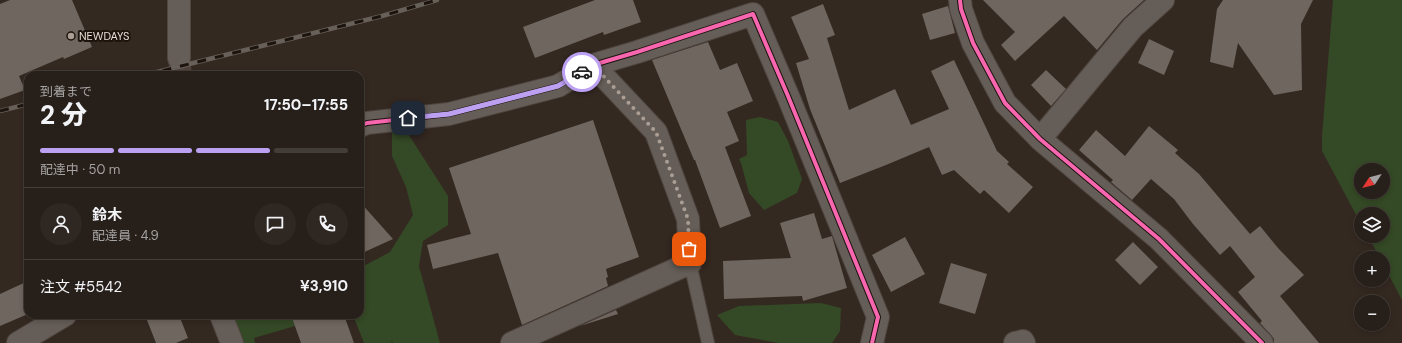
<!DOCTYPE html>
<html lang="ja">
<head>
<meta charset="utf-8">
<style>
  :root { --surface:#271f19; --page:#2f2722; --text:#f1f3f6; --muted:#a4a2a2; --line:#433d38; --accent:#bca0f2 }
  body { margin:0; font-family:"DM Sans","Noto Sans JP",sans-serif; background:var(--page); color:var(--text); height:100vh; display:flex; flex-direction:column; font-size:15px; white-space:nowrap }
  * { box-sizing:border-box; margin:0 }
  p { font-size:13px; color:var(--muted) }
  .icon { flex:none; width:22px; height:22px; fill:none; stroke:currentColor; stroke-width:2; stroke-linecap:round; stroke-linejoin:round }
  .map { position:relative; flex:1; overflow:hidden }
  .panel { position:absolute; left:24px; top:71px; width:340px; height:248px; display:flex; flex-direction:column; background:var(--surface); border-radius:12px; box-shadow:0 2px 6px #0003,0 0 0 1px var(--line) }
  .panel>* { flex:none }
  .needle { width:26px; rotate:234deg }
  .tools { position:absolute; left:1354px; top:163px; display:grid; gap:8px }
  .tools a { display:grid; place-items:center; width:36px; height:36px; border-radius:50%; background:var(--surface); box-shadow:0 2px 6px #0003,0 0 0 1px var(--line); font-size:20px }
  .pin { position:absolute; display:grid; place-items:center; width:34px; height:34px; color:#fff; margin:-17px; border-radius:8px; box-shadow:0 2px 6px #0006 }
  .courier { position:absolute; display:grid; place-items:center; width:40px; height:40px; margin:-20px; border:3px solid #bca0f2; border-radius:50%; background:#fff; color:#222; box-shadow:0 1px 5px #0007 }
  .headline em { font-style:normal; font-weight:800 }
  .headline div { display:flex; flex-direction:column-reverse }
  .headline { display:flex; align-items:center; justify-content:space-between; height:68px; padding:0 16px }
  h1 { font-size:26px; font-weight:800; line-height:30px }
  .bar { display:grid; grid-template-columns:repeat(4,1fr); gap:6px 4px; align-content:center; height:48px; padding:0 16px }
  .bar i { height:5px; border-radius:3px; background:var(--line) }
  .bar .current { background:var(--accent) }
  .bar p { grid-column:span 4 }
  .line { display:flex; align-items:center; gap:10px; padding:0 16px; border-top:1px solid var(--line) }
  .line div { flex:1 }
  .round { display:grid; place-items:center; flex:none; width:42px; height:42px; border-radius:21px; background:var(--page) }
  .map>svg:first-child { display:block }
</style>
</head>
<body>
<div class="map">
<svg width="1402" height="343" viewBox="0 0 1402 343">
  <rect width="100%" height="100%" fill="#342921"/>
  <path fill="#344925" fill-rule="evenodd" d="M 1333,0 L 1402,0 L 1402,300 L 1383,264 L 1383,258 L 1380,258 L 1368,236 L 1383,236 L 1383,214 L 1361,214 L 1361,224 L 1322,151 L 1322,136 ZM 1361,170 L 1383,170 L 1383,192 L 1361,192 Z
    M 760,117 L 778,122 L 788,141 L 802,179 L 797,193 L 764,210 L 749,193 L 741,163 L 739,159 L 747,155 L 746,120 Z
    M 405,129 L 448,196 L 448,225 L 423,241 L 419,266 L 440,343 L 393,343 L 391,340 L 392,343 L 364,343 L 353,315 L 360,315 L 360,268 L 390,252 L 413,215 L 406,187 L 392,156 L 392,133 Z
    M 821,303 L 841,308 L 840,331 L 832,343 L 779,343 L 735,335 L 717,315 L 739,306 Z
    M 234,315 L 293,315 L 295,326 L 254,338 L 255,343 L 243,343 Z"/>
  <path fill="#6f665f" d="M 10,0 L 72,0 L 92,47 L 64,59 L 63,57 L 19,76 L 25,90 L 0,99 L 0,4 Z
    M 595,0 L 633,0 L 641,22 L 604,35 L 603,32 L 535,58 L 523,27 Z
    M 983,0 L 1144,0 L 1123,19 L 1097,50 L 1064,16 L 1015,61 L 1001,45 L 1015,32 Z
    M 1223,0 L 1313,0 L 1301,24 L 1302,90 L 1274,95 L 1238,43 L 1233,68 L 1210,62 L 1217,9 Z
    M 823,4 L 835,35 L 827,38 L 849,110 L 895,89 L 911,125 L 949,109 L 931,71 L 954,60 L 997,151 L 1009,162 L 1007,164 L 1033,187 L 1009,213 L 984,190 L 980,194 L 954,170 L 942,175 L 929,147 L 886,165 L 840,183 L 810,109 L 796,63 L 809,59 L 791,17 Z
    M 948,6 L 955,33 L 930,40 L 922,14 Z
    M 1149,39 L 1174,51 L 1164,75 L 1138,63 Z
    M 708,42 L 720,70 L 737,63 L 753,101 L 727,112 L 739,141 L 725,147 L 751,216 L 720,228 L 695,160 L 694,160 L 652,60 Z
    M 1046,70 L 1066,89 L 1051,106 L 1031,85 Z
    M 593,120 L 639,257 L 606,269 L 608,277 L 606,278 L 608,286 L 522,325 L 498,253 L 433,269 L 427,245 L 471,234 L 449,168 Z
    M 1149,126 L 1178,150 L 1175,153 L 1199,174 L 1250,234 L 1260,226 L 1278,248 L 1304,275 L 1280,296 L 1319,343 L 1274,343 L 1274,339 L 1271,335 L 1260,323 L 1262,321 L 1238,292 L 1255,277 L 1230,246 L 1220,255 L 1193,224 L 1174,199 L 1151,179 L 1132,200 L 1111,182 L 1113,180 L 1079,150 L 1096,130 L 1125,156 Z
    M 360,202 L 393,239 L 360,254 Z
    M 814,213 L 822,239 L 832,236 L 847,288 L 803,301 L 802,296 L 724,299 L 723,261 L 791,258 L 780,223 Z
    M 905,237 L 925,274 L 891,292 L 872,255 Z
    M 1133,242 L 1158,267 L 1140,285 L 1115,260 Z
    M 951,263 L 987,274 L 975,314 L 939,303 Z
    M 28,281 L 28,314 L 0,326 L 0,294 Z
    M 616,310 L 618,314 L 580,326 Z
    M 145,315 L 179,315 L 188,338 L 176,343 L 156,343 Z
    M 291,315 L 344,315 L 354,343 L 301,343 Z"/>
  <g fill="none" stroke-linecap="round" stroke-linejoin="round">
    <path stroke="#4f443c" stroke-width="22" stroke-dasharray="22 11" stroke-linecap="butt" d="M 179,58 L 181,75"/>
    <g stroke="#504640" stroke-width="14">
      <path id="lane" d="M 690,263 L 708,343"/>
    </g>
    <g stroke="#504640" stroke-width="24">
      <path id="street" d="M 960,0 L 961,9 L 973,43 L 1005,103 L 1040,139 L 1159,239 L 1262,343
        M 179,58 L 179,0
        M 360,126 L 367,123 L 449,114 L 558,86 L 593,65 L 637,52 L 753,14 L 788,96 L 878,317 L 872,343
        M 1040,139 L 1133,27 L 1163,0
        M 221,315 L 232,343
        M 18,343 L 65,315
        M 512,343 L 690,263 L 688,219 L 656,132 L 593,65
        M 1015,343 L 1023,341 L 1024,343"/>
    </g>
    <use href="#lane" stroke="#655d57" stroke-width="12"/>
    <use href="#street" stroke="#655d57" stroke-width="22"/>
    <g stroke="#676059" stroke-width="4.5">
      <path id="rail" d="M 145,75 L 382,16 L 437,0
        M 0,111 L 28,104"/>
    </g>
    <use href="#rail" stroke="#1c130d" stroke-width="3" stroke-dasharray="9" stroke-linecap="butt"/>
    <g stroke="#1c130d" stroke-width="6">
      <path id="cycleway" d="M 960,0 L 961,9 L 973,43 L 1005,103 L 1040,139 L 1159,239 L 1262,343
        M 360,126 L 367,123 L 449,114 L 558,86 L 593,65 L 637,52 L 753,14 L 788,96 L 878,317 L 872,343"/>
    </g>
    <use href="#cycleway" stroke="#f766af" stroke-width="4"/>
  </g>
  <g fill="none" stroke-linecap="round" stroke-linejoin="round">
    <path stroke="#aa9e95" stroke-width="4" stroke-dasharray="0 7.2" d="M 582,72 L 593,65 L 656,132 L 688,219 L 689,249"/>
    <path stroke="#bca0f2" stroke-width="5" d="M 408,118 L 449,114 L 558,86 L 582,72"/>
  </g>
  <circle fill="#aa9e95" stroke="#1c130d" stroke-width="1.5" cx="71" cy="36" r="4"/>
  <g text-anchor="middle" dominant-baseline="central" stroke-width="4" stroke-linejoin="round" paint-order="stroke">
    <g font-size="11" fill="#eaddd4" stroke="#1c130d" text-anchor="start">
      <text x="79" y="36">NEWDAYS</text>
    </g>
  </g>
</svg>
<div class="tools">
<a><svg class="needle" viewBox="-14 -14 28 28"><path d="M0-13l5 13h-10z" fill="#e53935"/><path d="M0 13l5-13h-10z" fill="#a4a2a2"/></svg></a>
<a><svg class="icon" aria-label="layers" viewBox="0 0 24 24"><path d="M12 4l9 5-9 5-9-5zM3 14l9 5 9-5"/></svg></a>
<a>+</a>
<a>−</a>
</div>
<div class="pin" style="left:689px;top:249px;background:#ea580c"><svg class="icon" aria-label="bag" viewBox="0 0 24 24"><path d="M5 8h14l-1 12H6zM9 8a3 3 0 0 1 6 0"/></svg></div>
<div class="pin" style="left:408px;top:118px;background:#1f2937"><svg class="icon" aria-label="home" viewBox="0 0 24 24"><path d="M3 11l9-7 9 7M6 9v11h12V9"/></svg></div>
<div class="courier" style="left:582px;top:72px"><svg class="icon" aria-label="car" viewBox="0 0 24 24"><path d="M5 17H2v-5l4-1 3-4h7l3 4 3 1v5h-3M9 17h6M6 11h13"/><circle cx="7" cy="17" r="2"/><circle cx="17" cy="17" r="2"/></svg></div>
<section class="panel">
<div class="headline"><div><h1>2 分</h1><p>到着まで</p></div><em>17:50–17:55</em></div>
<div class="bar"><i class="current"></i><i class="current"></i><i class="current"></i><i></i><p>配達中 · 50 m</p></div>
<div class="line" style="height:72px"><a class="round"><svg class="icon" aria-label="person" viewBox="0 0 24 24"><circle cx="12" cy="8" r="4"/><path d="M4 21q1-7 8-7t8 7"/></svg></a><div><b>鈴木</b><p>配達員 · 4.9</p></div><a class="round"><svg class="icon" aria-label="chat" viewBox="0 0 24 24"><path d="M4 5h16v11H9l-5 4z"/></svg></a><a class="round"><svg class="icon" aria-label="phone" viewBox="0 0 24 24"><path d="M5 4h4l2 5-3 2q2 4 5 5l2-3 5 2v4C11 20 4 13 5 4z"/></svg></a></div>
<div class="line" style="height:52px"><div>注文 #5542</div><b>¥3,910</b></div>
</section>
</div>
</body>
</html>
